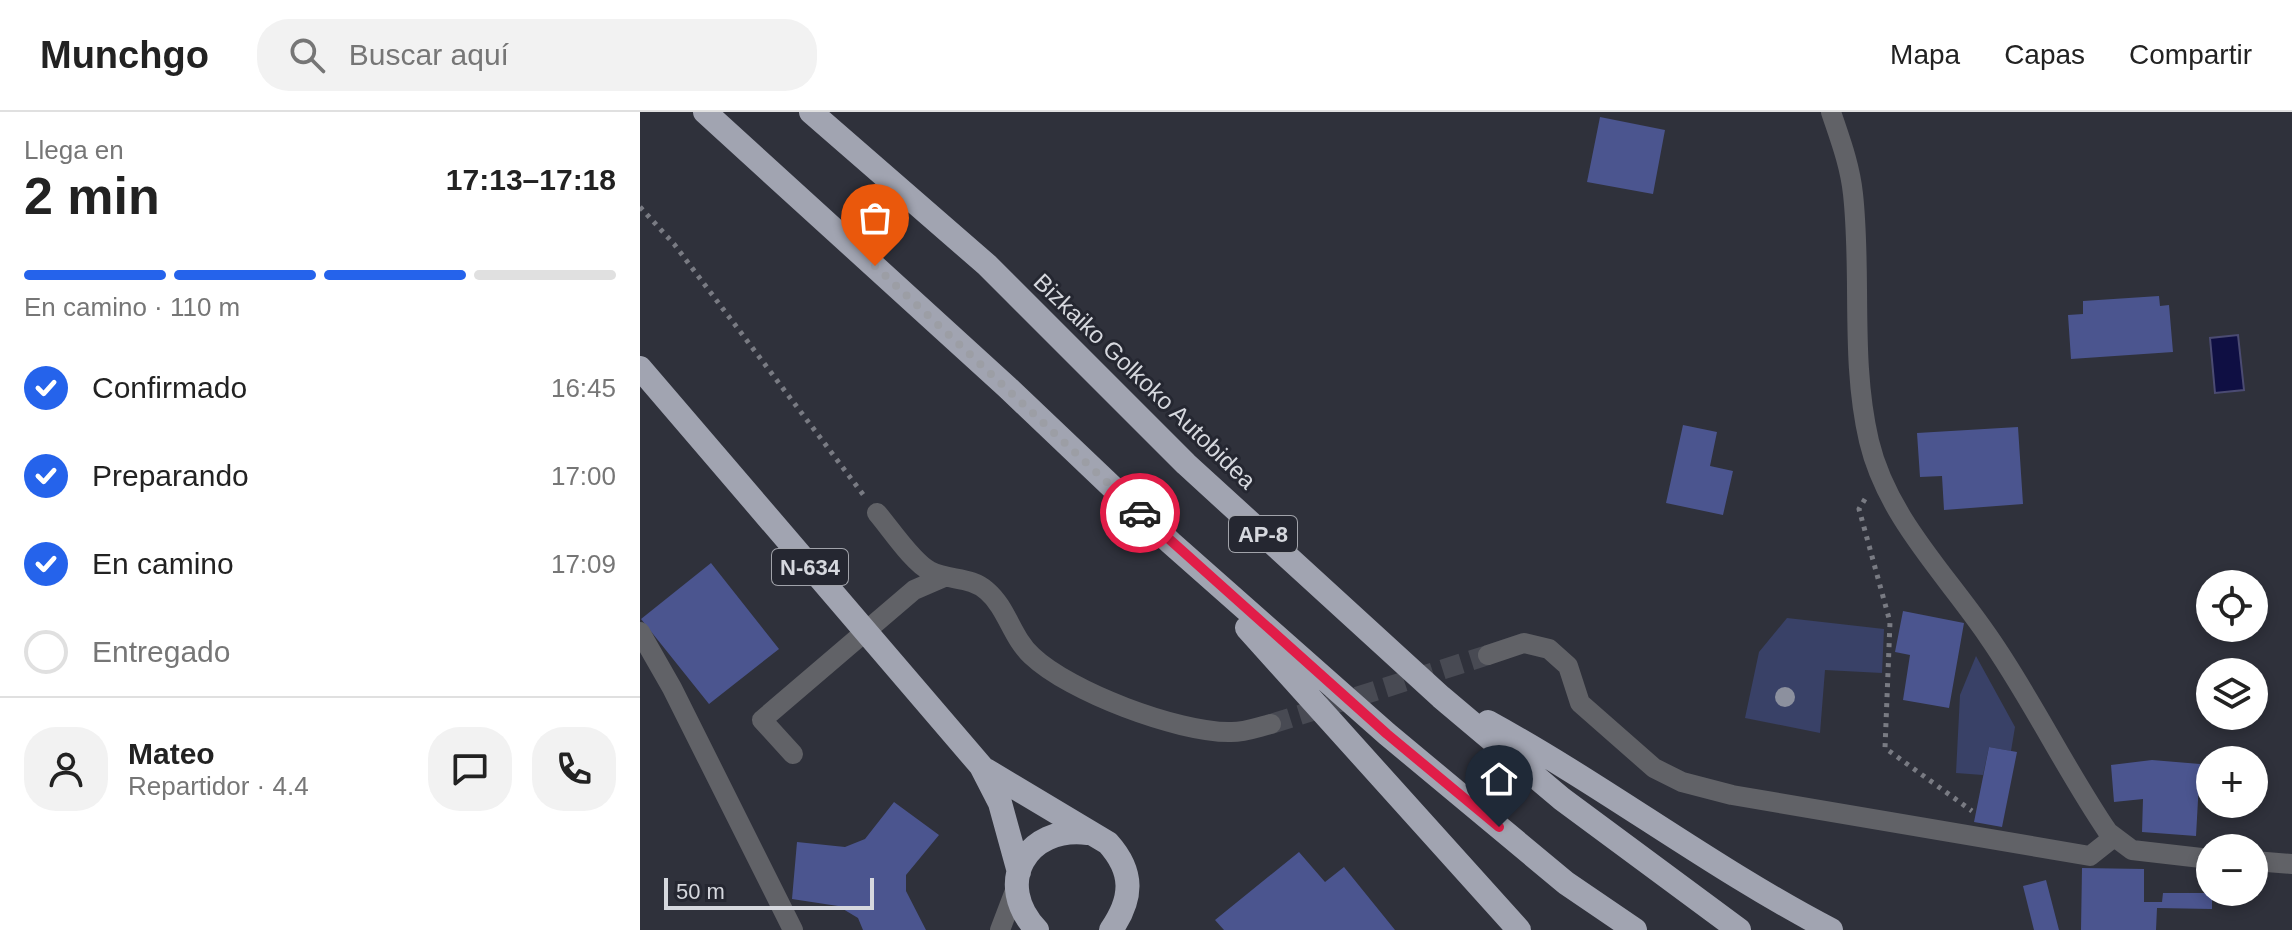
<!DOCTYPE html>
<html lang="es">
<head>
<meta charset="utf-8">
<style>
  :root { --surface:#fff; --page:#f2f2f2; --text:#222; --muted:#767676; --line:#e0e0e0; --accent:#2563eb }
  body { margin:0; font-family:Arial,sans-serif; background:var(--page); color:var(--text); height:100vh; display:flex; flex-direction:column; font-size:30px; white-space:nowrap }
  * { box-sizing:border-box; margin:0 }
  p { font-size:26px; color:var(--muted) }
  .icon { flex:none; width:44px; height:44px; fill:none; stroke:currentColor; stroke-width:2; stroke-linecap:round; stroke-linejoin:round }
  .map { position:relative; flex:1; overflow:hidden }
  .side { display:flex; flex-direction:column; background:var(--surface); width:640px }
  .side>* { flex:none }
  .fabs { position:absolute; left:1556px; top:458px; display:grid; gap:16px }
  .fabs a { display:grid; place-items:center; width:72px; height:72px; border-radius:50%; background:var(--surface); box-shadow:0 4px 12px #0003; font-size:40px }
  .scale { position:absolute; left:24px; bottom:20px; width:210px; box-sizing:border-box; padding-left:8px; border:4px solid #d6d8de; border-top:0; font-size:22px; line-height:28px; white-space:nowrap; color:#d6d8de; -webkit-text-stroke:6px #252731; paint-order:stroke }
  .pin { position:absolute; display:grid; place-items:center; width:68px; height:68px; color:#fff; margin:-82px -34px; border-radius:50% 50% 50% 0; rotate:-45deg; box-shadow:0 0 8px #0007 }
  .pin .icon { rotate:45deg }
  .courier { position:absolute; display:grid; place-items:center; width:80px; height:80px; margin:-40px; border:6px solid #e11d48; border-radius:50%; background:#fff; color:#222; box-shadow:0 2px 10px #0007 }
  .summary em { font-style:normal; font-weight:700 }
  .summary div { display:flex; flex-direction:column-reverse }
  .summary { display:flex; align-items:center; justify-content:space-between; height:136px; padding:0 24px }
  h1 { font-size:52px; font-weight:700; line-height:60px }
  .bar { display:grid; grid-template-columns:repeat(4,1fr); gap:12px 8px; align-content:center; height:96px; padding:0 24px }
  .bar i { height:10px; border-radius:6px; background:var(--line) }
  .bar .current { background:var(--accent) }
  .bar p { grid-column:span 4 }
  .line { display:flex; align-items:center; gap:20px; padding:0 24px; border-top:2px solid var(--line) }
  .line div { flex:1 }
  .round { display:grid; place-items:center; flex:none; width:84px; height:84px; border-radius:32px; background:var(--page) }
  ol { padding:0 24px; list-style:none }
  li { display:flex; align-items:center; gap:24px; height:88px }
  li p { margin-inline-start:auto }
  li .icon { padding:8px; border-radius:50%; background:var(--accent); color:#fff; stroke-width:4 }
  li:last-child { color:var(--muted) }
  li i { width:44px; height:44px; border:4px solid var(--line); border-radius:50% }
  header { display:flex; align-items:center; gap:48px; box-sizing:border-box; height:112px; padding:0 40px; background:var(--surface); border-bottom:2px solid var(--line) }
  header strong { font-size:38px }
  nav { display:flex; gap:44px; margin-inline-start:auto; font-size:28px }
  .search { width:560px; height:72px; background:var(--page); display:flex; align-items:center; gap:20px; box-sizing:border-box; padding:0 28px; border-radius:32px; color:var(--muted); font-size:30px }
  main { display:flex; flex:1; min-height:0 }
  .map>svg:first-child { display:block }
</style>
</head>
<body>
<header>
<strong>Munchgo</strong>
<div class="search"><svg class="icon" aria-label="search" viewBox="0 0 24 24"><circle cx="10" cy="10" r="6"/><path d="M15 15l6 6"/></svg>Buscar aquí</div>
<nav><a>Mapa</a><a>Capas</a><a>Compartir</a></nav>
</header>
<main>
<section class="side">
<div class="summary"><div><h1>2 min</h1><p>Llega en</p></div><em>17:13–17:18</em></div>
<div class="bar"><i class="current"></i><i class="current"></i><i class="current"></i><i></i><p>En camino · 110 m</p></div>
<ol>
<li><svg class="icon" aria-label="check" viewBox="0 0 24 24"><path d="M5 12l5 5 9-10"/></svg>Confirmado<p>16:45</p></li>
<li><svg class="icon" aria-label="check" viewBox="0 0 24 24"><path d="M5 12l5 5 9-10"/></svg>Preparando<p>17:00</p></li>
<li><svg class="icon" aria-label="check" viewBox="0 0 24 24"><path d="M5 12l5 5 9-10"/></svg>En camino<p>17:09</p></li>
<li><i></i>Entregado</li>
</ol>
<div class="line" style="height:144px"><a class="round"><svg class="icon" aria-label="person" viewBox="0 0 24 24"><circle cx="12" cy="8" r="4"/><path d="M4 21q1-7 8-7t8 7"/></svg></a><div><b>Mateo</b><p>Repartidor · 4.4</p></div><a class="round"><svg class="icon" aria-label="chat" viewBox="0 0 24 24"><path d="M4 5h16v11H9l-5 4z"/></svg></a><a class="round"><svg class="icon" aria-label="phone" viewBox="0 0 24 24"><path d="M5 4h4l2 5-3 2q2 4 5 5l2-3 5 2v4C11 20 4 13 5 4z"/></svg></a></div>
</section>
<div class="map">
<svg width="1652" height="818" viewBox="0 0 1652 818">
  <rect width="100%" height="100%" fill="#2f313b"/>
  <path fill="#394167" d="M 1147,506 L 1244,517 L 1242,561 L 1185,558 L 1180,621 L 1105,606 L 1119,540 Z
    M 1336,544 L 1375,615 L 1371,639 L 1349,635 L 1343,663 L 1316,661 L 1320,583 Z"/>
  <path fill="#0f0f43" stroke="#4b4b72" stroke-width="2" d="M 1598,223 L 1604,278 L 1575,281 L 1570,226 Z"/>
  <path fill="#4b558f" d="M 960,5 L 1025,18 L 1013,82 L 947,70 Z
    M 1519,184 L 1520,194 L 1529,193 L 1533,240 L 1431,247 L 1428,203 L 1443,202 L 1443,189 Z
    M 1043,313 L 1077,320 L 1070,354 L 1093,359 L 1083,403 L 1026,391 Z
    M 1378,315 L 1383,392 L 1304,398 L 1302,364 L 1280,365 L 1277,321 Z
    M 71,451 L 139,537 L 69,592 L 1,507 Z
    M 1263,499 L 1324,511 L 1309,596 L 1263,588 L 1270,543 L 1255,540 Z
    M 1349,635 L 1377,640 L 1362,715 L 1334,710 Z
    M 1512,648 L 1560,652 L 1556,724 L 1502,720 L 1503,687 L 1474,690 L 1471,653 Z
    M 254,690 L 299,723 L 266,763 L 266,779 L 286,818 L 223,818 L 218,806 L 198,794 L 152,787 L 157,730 L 205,735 L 225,727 Z
    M 659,740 L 685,770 L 704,755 L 755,818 L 584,818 L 575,808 Z
    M 1442,756 L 1504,757 L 1504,790 L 1522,790 L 1523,781 L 1572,781 L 1572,797 L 1517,796 L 1516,818 L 1441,818 Z
    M 1406,768 L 1419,818 L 1394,818 L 1383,774 Z"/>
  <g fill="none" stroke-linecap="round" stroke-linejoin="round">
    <path stroke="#484a53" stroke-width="20" stroke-dasharray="20 10" stroke-linecap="butt" d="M 631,612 L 848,543"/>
    <path stroke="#797b83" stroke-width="5" stroke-dasharray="4 6" stroke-linecap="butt" d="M 0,95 L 34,132 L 225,385
      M 1225,387 L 1219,397 L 1250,510 L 1245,636 L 1332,699"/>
    <path stroke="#616267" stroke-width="20" d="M 1191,0 C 1200,27 1210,53 1213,82 C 1222,164 1210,248 1229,329 C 1247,405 1305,461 1348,524 C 1392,587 1425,657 1468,720 L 1492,738 L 1570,747
      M 237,401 C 250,416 273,451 290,459 C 309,469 331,464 347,479 C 367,496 372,526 392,544 C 430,580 537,620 589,620 C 603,621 618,615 631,612
      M 0,520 L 32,576 L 153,818
      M 848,543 L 884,531 L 909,537 L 928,554 L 940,591 L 1014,656 L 1042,670 L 1092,683 L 1450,744 L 1474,725
      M 153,642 L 122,608 L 274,478 L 304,465
      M 1614,749 L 1652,752
      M 360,818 L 376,776"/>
    <path stroke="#a1a4b1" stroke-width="24" d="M 65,0 L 367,275 L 531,431 L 747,622 L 926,771 L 995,818
      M 171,0 L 347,153 L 546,352 L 801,585 L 922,687 L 1099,818
      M 0,256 L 341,654 L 360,691 L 379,760
      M 607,516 L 879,818
      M 848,610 C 965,674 1072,756 1191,818
      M 346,658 L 468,731 C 494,760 493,786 471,818
      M 397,818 C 353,772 386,713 448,721"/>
  </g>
  <circle fill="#8c909e" cx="1145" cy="585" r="10"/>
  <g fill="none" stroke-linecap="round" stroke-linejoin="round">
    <path stroke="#9c9ea5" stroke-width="8" stroke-dasharray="0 14.4" d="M 235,154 L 500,401"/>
    <path stroke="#e11d48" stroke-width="10" d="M 500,401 L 747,622 L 859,715"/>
  </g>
  <g text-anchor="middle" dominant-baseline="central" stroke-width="6" stroke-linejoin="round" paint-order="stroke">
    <g fill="#252731" stroke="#a1a3aa" stroke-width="2">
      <rect x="589" y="404" width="68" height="36" rx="6"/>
      <rect x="132" y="437" width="76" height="36" rx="6"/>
    </g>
    <g font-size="22" font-weight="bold" fill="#d6d8de">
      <text x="623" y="422">AP-8</text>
      <text x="170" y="455">N-634</text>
    </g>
    <g font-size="24" fill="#d6d8de" stroke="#252731">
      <text transform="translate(505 269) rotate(44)">Bizkaiko Golkoko Autobidea</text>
    </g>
  </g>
</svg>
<div class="fabs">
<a><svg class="icon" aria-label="locate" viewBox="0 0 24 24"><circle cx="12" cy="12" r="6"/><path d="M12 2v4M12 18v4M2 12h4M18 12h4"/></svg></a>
<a><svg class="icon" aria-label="layers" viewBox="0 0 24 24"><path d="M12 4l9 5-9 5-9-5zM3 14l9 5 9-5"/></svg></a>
<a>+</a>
<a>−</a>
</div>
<div class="scale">50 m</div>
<div class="pin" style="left:235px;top:154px;background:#ea580c"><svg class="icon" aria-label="bag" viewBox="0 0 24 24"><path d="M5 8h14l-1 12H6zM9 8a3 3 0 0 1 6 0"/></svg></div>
<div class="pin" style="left:859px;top:715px;background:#1f2937"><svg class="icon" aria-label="home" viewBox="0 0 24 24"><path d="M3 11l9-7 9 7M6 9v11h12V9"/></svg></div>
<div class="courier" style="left:500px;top:401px"><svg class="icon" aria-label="car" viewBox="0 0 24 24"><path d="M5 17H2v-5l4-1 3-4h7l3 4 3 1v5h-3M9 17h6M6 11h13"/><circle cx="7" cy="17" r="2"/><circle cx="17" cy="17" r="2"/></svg></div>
</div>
</main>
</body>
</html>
